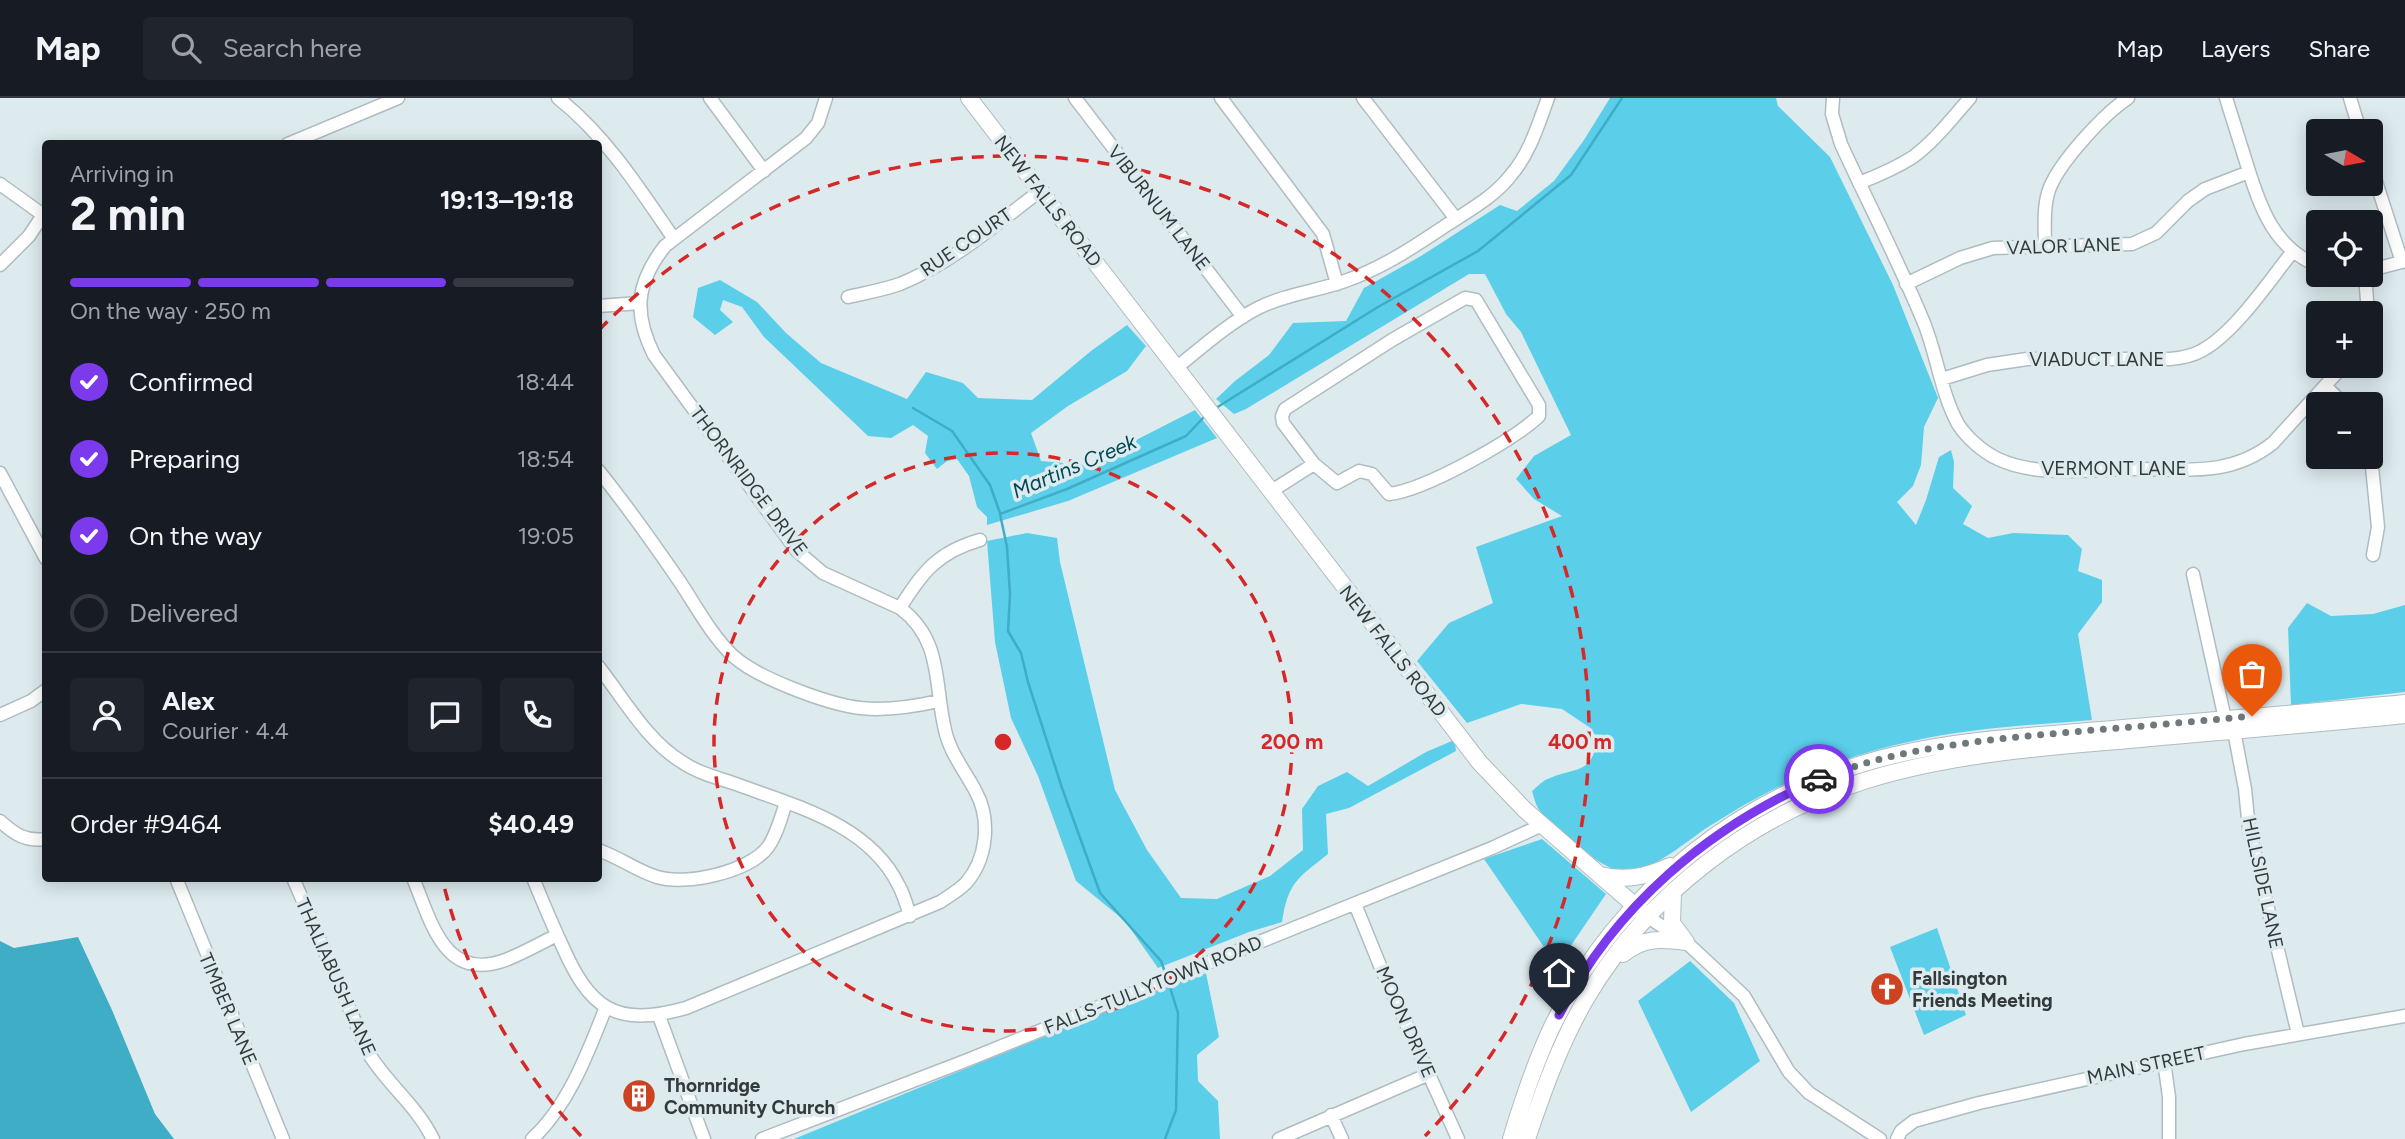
<!DOCTYPE html>
<html lang="en">
<head>
<meta charset="utf-8">
<style>
  :root { --surface:#171b24; --page:#20242c; --text:#f1f3f6; --muted:#9ea1a6; --line:#363941; --accent:#7c3aed }
  body { margin:0; font-family:Figtree,sans-serif; background:var(--page); color:var(--text); height:100vh; display:flex; flex-direction:column; font-size:26px; white-space:nowrap }
  * { box-sizing:border-box; margin:0 }
  p { font-size:23px; color:var(--muted) }
  .icon { flex:none; width:38px; height:38px; fill:none; stroke:currentColor; stroke-width:2; stroke-linecap:round; stroke-linejoin:round }
  .map { position:relative; flex:1; overflow:hidden }
  .details { position:absolute; left:42px; top:42px; width:560px; height:742px; display:flex; flex-direction:column; background:var(--surface); border-radius:7px; box-shadow:0 4px 18px #0003 }
  .details>* { flex:none }
  .needle { width:46px; rotate:100deg }
  .controls { position:absolute; left:2306px; top:21px; display:grid; gap:14px }
  .controls a { display:grid; place-items:center; width:77px; height:77px; border-radius:7px; background:var(--surface); box-shadow:0 4px 18px #0003; font-size:35px }
  .pin { position:absolute; display:grid; place-items:center; width:60px; height:60px; color:#fff; margin:-72px -30px; border-radius:50% 50% 50% 0; rotate:-45deg; box-shadow:0 0 7px #0007 }
  .pin .icon { rotate:45deg }
  .courier { position:absolute; display:grid; place-items:center; width:70px; height:70px; margin:-35px; border:5px solid #7c3aed; border-radius:50%; background:#fff; color:#222; box-shadow:0 2px 9px #0007 }
  .head em { font-style:normal; font-weight:700 }
  .head div { display:flex; flex-direction:column-reverse }
  .head { display:flex; align-items:center; justify-content:space-between; height:119px; padding:0 28px }
  h1 { font-size:46px; font-weight:700; line-height:52px }
  .bar { display:grid; grid-template-columns:repeat(4,1fr); gap:10px 7px; align-content:center; height:84px; padding:0 28px }
  .bar i { height:9px; border-radius:5px; background:var(--line) }
  .bar .current { background:var(--accent) }
  .bar p { grid-column:span 4 }
  .line { display:flex; align-items:center; gap:18px; padding:0 28px; border-top:2px solid var(--line) }
  .line div { flex:1 }
  .round { display:grid; place-items:center; flex:none; width:74px; height:74px; border-radius:7px; background:var(--page) }
  ol { padding:0 28px; list-style:none }
  li { display:flex; align-items:center; gap:21px; height:77px }
  li p { margin-inline-start:auto }
  li .icon { padding:7px; border-radius:50%; background:var(--accent); color:#fff; stroke-width:4 }
  li:last-child { color:var(--muted) }
  li i { width:38px; height:38px; border:4px solid var(--line); border-radius:50% }
  header { display:flex; align-items:center; gap:42px; box-sizing:border-box; height:98px; padding:0 35px; background:var(--surface); border-bottom:2px solid var(--line) }
  header strong { font-size:33px }
  nav { display:flex; gap:38px; margin-inline-start:auto; font-size:24px }
  .search { width:490px; height:63px; background:var(--page); display:flex; align-items:center; gap:18px; box-sizing:border-box; padding:0 24px; border-radius:7px; color:var(--muted); font-size:26px }
  .map>svg:first-child { display:block }
</style>
</head>
<body>
<header>
<strong>Map</strong>
<div class="search"><svg class="icon" aria-label="search" viewBox="0 0 24 24"><circle cx="10" cy="10" r="6"/><path d="M15 15l6 6"/></svg>Search here</div>
<nav><a>Map</a><a>Layers</a><a>Share</a></nav>
</header>
<div class="map">
<svg width="2405" height="1041" viewBox="0 0 2405 1041">
  <rect width="100%" height="100%" fill="#ddebee"/>
  <path fill="#5bcee9" d="M 1610,0 L 1776,0 L 1778,8 L 1830,59 L 1893,187 L 1938,300 L 1924,329 L 1921,367 L 1913,388 L 1897,404 L 1916,427 L 1926,402 L 1939,359 L 1951,352 L 1954,364 L 1953,390 L 1972,408 L 1963,426 L 1988,440 L 2013,435 L 2068,437 L 2082,451 L 2078,473 L 2102,482 L 2102,504 L 2078,536 L 2092,622 C 2032,627 1971,630 1913,643 C 1855,655 1795,678 1744,707 C 1732,714 1720,722 1708,729 C 1688,742 1651,775 1625,774 C 1602,773 1555,731 1540,713 C 1536,708 1534,700 1532,693 C 1537,689 1543,682 1550,680 C 1575,669 1592,677 1597,642 L 1592,631 L 1562,611 L 1521,606 L 1467,625 L 1417,563 L 1449,525 L 1493,505 L 1476,449 L 1562,418 L 1534,401 L 1516,381 L 1534,358 L 1571,337 L 1521,234 L 1506,216 L 1485,176 L 1469,176 L 1246,311 L 1234,316 L 1216,301 L 1235,283 L 1269,257 L 1293,225 L 1346,223 L 1364,190 L 1421,158 L 1500,107 L 1517,113 L 1554,83 L 1584,42 Z
    M 720,182 L 757,204 L 786,235 L 821,265 L 907,301 L 926,274 L 963,285 L 978,300 L 1032,302 L 1091,253 L 1127,227 L 1146,248 L 1127,273 L 1068,308 L 1031,335 L 1041,363 L 1087,367 L 1195,312 L 1217,340 L 1068,403 L 987,427 L 987,419 L 977,409 L 969,378 L 957,361 L 947,363 L 937,371 L 925,355 L 928,338 L 913,327 L 891,340 L 868,338 L 764,239 L 742,209 L 723,202 L 720,212 L 733,224 L 715,237 L 693,219 L 698,190 Z
    M 1027,435 L 1057,440 L 1060,464 L 1115,692 L 1147,752 L 1181,800 L 1217,801 L 1270,778 L 1303,752 L 1302,711 L 1318,688 L 1347,674 L 1368,688 L 1426,654 L 1452,643 L 1455,646 L 1456,653 L 1349,710 L 1326,716 L 1328,756 C 1298,780 1288,784 1282,824 L 1249,834 L 1158,870 L 1125,823 L 1076,783 L 1038,678 L 1011,620 L 995,544 L 987,443 Z
    M 2307,505 L 2331,518 L 2373,516 L 2405,507 L 2405,594 L 2291,607 L 2288,530 Z
    M 1542,741 L 1606,796 L 1557,868 L 1484,761 Z
    M 1937,830 L 1966,917 L 1924,937 L 1890,849 Z
    M 1690,863 L 1734,905 L 1760,963 L 1691,1014 L 1638,903 Z
    M 1206,875 L 1219,939 L 1197,957 L 1198,983 L 1218,1003 L 1220,1041 L 794,1041 L 1168,888 Z"/>
  <path fill="#3fadc6" d="M 78,839 L 112,912 L 155,1016 L 174,1041 L 0,1041 L 0,843 L 14,850 Z"/>
  <g fill="none" stroke-linecap="round" stroke-linejoin="round">
    <path stroke="#3fadc6" stroke-width="2.5" d="M 913,310 L 952,333 L 990,387 L 1000,415
      M 1216,310 L 1378,209 L 1478,153 L 1571,77 L 1622,0
      M 1166,877 L 1161,863 L 1100,795 L 1062,690 L 1028,584 L 1021,555 L 1008,533 L 1010,496 L 1007,449 L 1000,416 L 1067,391 L 1186,338 L 1205,318
      M 1165,1041 L 1176,1012 L 1178,915 L 1169,886"/>
    <g stroke="#afbcc0" stroke-width="15">
      <path id="minor" d="M 558,0 C 607,39 639,90 674,141
        M 710,0 L 764,73
        M 1075,0 L 1243,219
        M 1221,0 L 1323,136 L 1337,186
        M 1363,0 L 1456,121
        M 1833,0 L 1832,16 L 1841,46 C 1868,105 1899,164 1924,225 C 1937,257 1941,295 1958,326 C 1967,340 1983,354 1998,361 C 2038,380 2092,371 2135,371 C 2186,371 2230,379 2273,345 L 2343,268
        M 2226,0 C 2233,22 2240,45 2247,67 C 2260,109 2274,151 2319,168
        M 2350,0 L 2360,33
        M 288,46 L 398,0
        M 2371,68 L 2402,164
        M 1859,85 C 1877,78 1896,70 1913,59 C 1935,43 1952,20 1970,0
        M 0,86 L 46,119
        M 2045,149 C 2045,131 2043,112 2048,95 C 2056,67 2104,16 2128,0
        M 0,167 L 29,138 L 43,117
        M 2371,172 L 2405,163
        M 2365,177 L 2368,215
        M 1906,186 L 1960,160 L 1993,150 L 2132,146 L 2156,135 L 2188,103 L 2205,91 L 2249,74
        M 848,199 C 865,195 883,192 900,186 C 952,165 996,126 1040,93
        M 1465,200 L 1476,202 L 1539,307 L 1539,318 C 1512,343 1425,392 1389,396 L 1372,376 L 1359,373 L 1337,385 L 1314,366 L 1283,325 L 1282,318 L 1285,311 L 1392,242 Z
        M 598,208 L 640,205
        M 1176,270 C 1202,249 1229,225 1258,210 C 1286,196 1317,193 1345,183 C 1383,170 1415,148 1448,126 C 1470,112 1495,98 1511,77 C 1530,55 1538,27 1548,0
        M 1942,281 L 1987,267 L 2027,261 L 2170,261 C 2181,260 2192,258 2201,253 C 2234,236 2270,182 2293,153
        M 2325,288 L 2344,306
        M 2371,359 L 2378,429 L 2373,457
        M 598,372 C 627,408 654,446 680,484 C 696,508 712,538 733,558 C 749,572 769,581 789,589 C 848,613 876,617 939,603
        M 0,375 L 46,461
        M 1270,394 L 1314,366
        M 2193,476 L 2225,621
        M 900,510 C 922,474 938,454 980,442
        M 598,568 C 624,601 647,643 682,664 C 698,675 718,680 736,686 C 795,708 869,726 899,788 C 904,797 907,808 910,818
        M 0,617 L 31,603 L 46,592
        M 2234,633 L 2245,691 L 2249,731 L 2298,936
        M 0,723 C 14,736 26,744 46,741
        M 598,752 C 619,759 637,773 657,779 C 686,788 749,774 768,749 C 777,736 781,720 786,704
        M 176,780 L 283,1041
        M 293,780 L 369,956 C 388,987 417,1008 433,1041
        M 413,780 C 432,826 445,886 508,861 C 525,854 541,845 557,837
        M 533,780 C 542,802 551,824 561,845 C 589,910 614,930 686,910 L 940,804 C 949,798 958,793 966,785 C 987,761 991,722 976,694 C 965,673 950,655 945,632 C 934,586 943,542 900,510 L 823,475 L 797,453 L 654,257 C 633,215 636,185 665,148 L 806,40 L 818,25 L 826,0
        M 1355,806 L 1381,870 L 1458,1041
        M 1648,819 L 1686,844 L 1744,898 L 1789,974 L 1809,995 L 1880,1041
        M 659,918 L 704,1041
        M 2164,963 L 2169,999 L 2169,1041
        M 1331,1017 L 1342,1041
        M 532,1041 C 569,1007 588,954 606,909
        M 762,1041 L 965,963 L 1492,750 L 1542,727
        M 1279,1041 L 1429,976
        M 1897,1041 L 1901,1033 L 1914,1023 L 1979,1005 L 2244,946 L 2405,918"/>
    </g>
    <g stroke="#afbcc0" stroke-width="18">
      <path id="major" d="M 969,0 L 1480,665 L 1525,712 L 1648,819
        M 1600,777 C 1625,783 1646,779 1670,768
        M 1673,794 L 1672,825 L 1686,844
        M 1623,856 C 1644,839 1661,841 1686,844
        M 1511,1041 C 1522,1004 1534,968 1550,933 C 1616,794 1745,692 1895,657 C 1962,641 2032,638 2101,632 C 2202,623 2304,615 2405,605
        M 1527,1041 C 1543,993 1561,943 1587,899 C 1648,796 1752,717 1867,682 C 1948,657 2034,650 2119,643 C 2214,634 2310,627 2405,617"/>
    </g>
    <use href="#minor" stroke="#fff" stroke-width="12"/>
    <use href="#major" stroke="#fff" stroke-width="16"/>
  </g>
  <g fill="none" stroke-linecap="round" stroke-linejoin="round">
    <path stroke="#6f787a" stroke-width="7" stroke-dasharray="0 12.6" d="M 1819,681 C 1899,649 1985,642 2071,634 C 2131,629 2192,624 2252,618"/>
    <path stroke="#7c3aed" stroke-width="9" d="M 1559,917 C 1615,808 1707,730 1819,681"/>
  </g>
  <g fill="none" stroke="#d62828" stroke-width="3.5" stroke-dasharray="12 9">
    <circle cx="1003" cy="644" r="289"/>
    <path d="M581 1038A577 577 0 0 1 443 784M599 232A577 577 0 0 1 1425 1038"/>
  </g>
  <defs>
    <g id="church-disc" transform="scale(1.75)"><circle r="9.5" fill="#cd4321" stroke="#ddebee"/><path d="M-1.2-6h2.4v3.5h3.3v2.4h-3.3V6h-2.4V-.1h-3.3v-2.4h3.3Z" fill="#fff"/></g>
    <g id="building-disc" transform="scale(1.75)"><circle r="9.5" fill="#cd4321" stroke="#ddebee"/><path d="M-4-6H4V6H1V3H-1V6H-4ZM-2.5-4.3h1.7v1.8h-1.7ZM.8-4.3h1.7v1.8H.8ZM-2.5-1h1.7V.8h-1.7ZM.8-1h1.7V.8H.8Z" fill="#fff"/></g>
  </defs>
  <g fill-rule="evenodd">
    <use href="#church-disc" x="1887" y="891"/>
    <use href="#building-disc" x="639" y="998"/>
  </g>
  <g text-anchor="middle" dominant-baseline="central" stroke-width="7" stroke-linejoin="round" paint-order="stroke">
    <g font-size="19" fill="#343a3b" stroke="#ddebee">
      <text transform="translate(1048 103) rotate(52)">NEW FALLS ROAD</text>
      <text transform="translate(1159 110) rotate(52)">VIBURNUM LANE</text>
      <text transform="translate(966 144) rotate(-34)">RUE COURT</text>
      <text transform="translate(2064 148) rotate(-2)">VALOR LANE</text>
      <text x="2097" y="261">VIADUCT LANE</text>
      <text x="2114" y="370">VERMONT LANE</text>
      <text transform="translate(749 383) rotate(53)">THORNRIDGE DRIVE</text>
      <text transform="translate(1393 553) rotate(52)">NEW FALLS ROAD</text>
      <text transform="translate(2263 785) rotate(78)">HILLSIDE LANE</text>
      <text transform="translate(336 879) rotate(66)">THALIABUSH LANE</text>
      <text transform="translate(1153 887) rotate(-22)">FALLS-TULLYTOWN ROAD</text>
      <text transform="translate(228 911) rotate(67)">TIMBER LANE</text>
      <text transform="translate(1406 924) rotate(66)">MOON DRIVE</text>
      <text transform="translate(2146 967) rotate(-12)">MAIN STREET</text>
    </g>
    <g font-size="19" font-weight="bold" fill="#343a3b" stroke="#ddebee" text-anchor="start">
      <text x="1912" y="880">Fallsington<tspan x="1912" dy="22">Friends Meeting</tspan></text>
      <text x="664" y="987">Thornridge<tspan x="664" dy="22">Community Church</tspan></text>
    </g>
    <g font-size="21" font-style="italic" fill="#044855" stroke="#ddebee">
      <text transform="translate(1074 368) rotate(-23)">Martins Creek</text>
    </g>
  </g>
  <circle cx="1003" cy="644" r="10" fill="#d62828" stroke="#ddebee" stroke-width="3.5"/>
  <g font-size="21" text-anchor="middle" font-weight="bold" fill="#d62828" stroke="#ddebee" stroke-width="7" stroke-linejoin="round" paint-order="stroke">
    <text x="1292" y="651">200 m</text>
    <text x="1580" y="651">400 m</text>
  </g>
</svg>
<div class="controls">
<a><svg class="needle" viewBox="-14 -14 28 28"><path d="M0-13l5 13h-10z" fill="#e53935"/><path d="M0 13l5-13h-10z" fill="#9ea1a6"/></svg></a>
<a><svg class="icon" aria-label="locate" viewBox="0 0 24 24"><circle cx="12" cy="12" r="6"/><path d="M12 2v4M12 18v4M2 12h4M18 12h4"/></svg></a>
<a>+</a>
<a>−</a>
</div>
<div class="pin" style="left:2252px;top:618px;background:#ea580c"><svg class="icon" aria-label="bag" viewBox="0 0 24 24"><path d="M5 8h14l-1 12H6zM9 8a3 3 0 0 1 6 0"/></svg></div>
<div class="pin" style="left:1559px;top:917px;background:#1f2937"><svg class="icon" aria-label="home" viewBox="0 0 24 24"><path d="M3 11l9-7 9 7M6 9v11h12V9"/></svg></div>
<div class="courier" style="left:1819px;top:681px"><svg class="icon" aria-label="car" viewBox="0 0 24 24"><path d="M5 17H2v-5l4-1 3-4h7l3 4 3 1v5h-3M9 17h6M6 11h13"/><circle cx="7" cy="17" r="2"/><circle cx="17" cy="17" r="2"/></svg></div>
<section class="details">
<div class="head"><div><h1>2 min</h1><p>Arriving in</p></div><em>19:13–19:18</em></div>
<div class="bar"><i class="current"></i><i class="current"></i><i class="current"></i><i></i><p>On the way · 250 m</p></div>
<ol>
<li><svg class="icon" aria-label="check" viewBox="0 0 24 24"><path d="M5 12l5 5 9-10"/></svg>Confirmed<p>18:44</p></li>
<li><svg class="icon" aria-label="check" viewBox="0 0 24 24"><path d="M5 12l5 5 9-10"/></svg>Preparing<p>18:54</p></li>
<li><svg class="icon" aria-label="check" viewBox="0 0 24 24"><path d="M5 12l5 5 9-10"/></svg>On the way<p>19:05</p></li>
<li><i></i>Delivered</li>
</ol>
<div class="line" style="height:126px"><a class="round"><svg class="icon" aria-label="person" viewBox="0 0 24 24"><circle cx="12" cy="8" r="4"/><path d="M4 21q1-7 8-7t8 7"/></svg></a><div><b>Alex</b><p>Courier · 4.4</p></div><a class="round"><svg class="icon" aria-label="chat" viewBox="0 0 24 24"><path d="M4 5h16v11H9l-5 4z"/></svg></a><a class="round"><svg class="icon" aria-label="phone" viewBox="0 0 24 24"><path d="M5 4h4l2 5-3 2q2 4 5 5l2-3 5 2v4C11 20 4 13 5 4z"/></svg></a></div>
<div class="line" style="height:91px"><div>Order #9464</div><b>$40.49</b></div>
</section>
</div>
</body>
</html>
